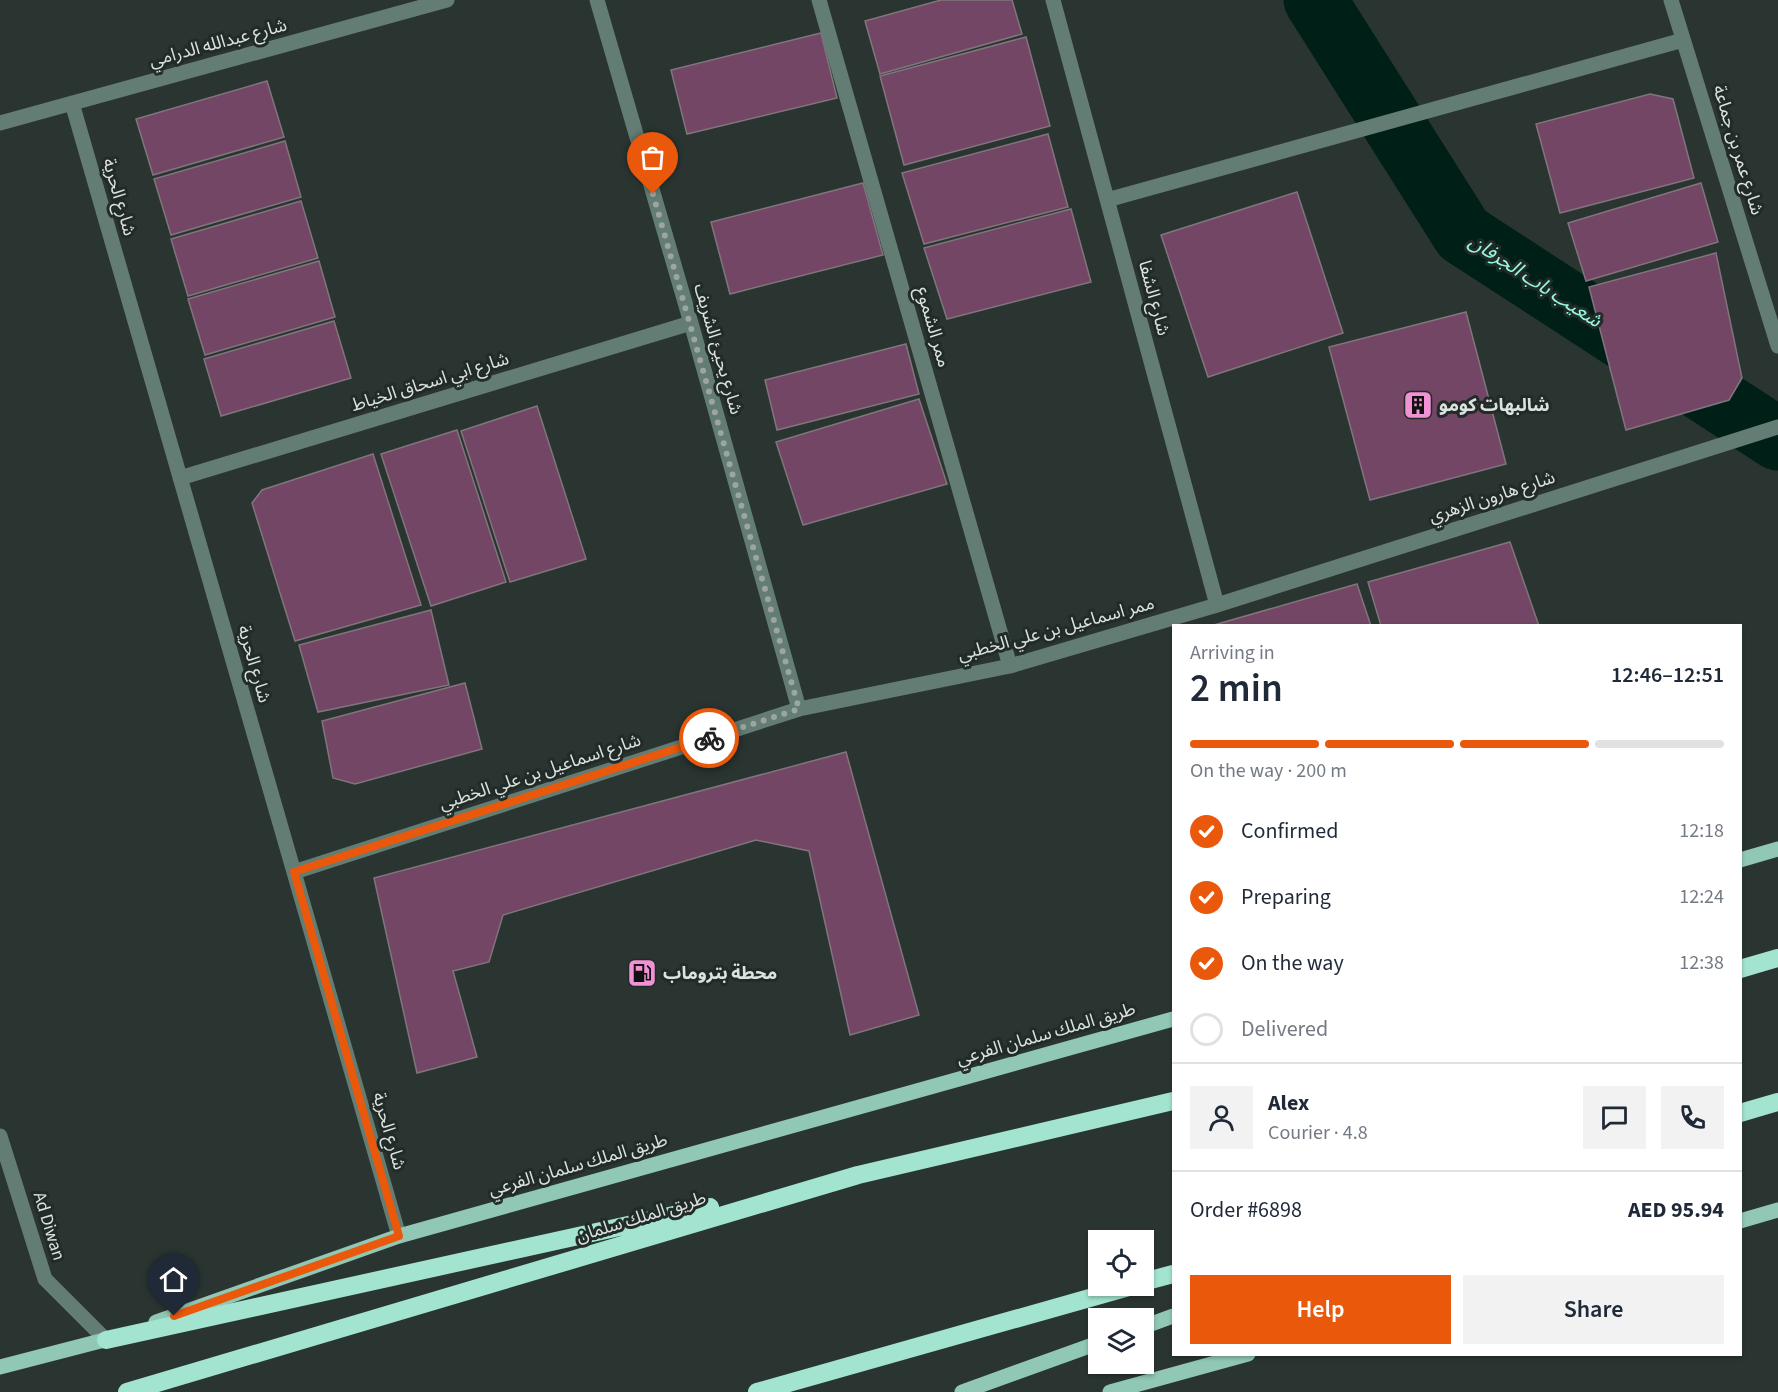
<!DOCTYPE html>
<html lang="en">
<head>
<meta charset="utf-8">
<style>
  :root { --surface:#fff; --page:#f2f2f3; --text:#1f2937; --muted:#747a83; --line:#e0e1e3; --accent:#ea580c }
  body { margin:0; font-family:"Source Sans 3","Noto Sans Arabic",sans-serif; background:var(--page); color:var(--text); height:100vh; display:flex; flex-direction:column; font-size:22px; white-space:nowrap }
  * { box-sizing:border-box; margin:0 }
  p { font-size:20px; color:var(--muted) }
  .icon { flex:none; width:33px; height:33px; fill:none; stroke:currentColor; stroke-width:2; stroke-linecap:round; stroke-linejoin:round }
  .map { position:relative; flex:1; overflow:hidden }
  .details { position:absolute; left:1172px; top:624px; width:570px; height:732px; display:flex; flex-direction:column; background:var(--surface); border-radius:0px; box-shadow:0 2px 4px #0004 }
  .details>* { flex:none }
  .controls { position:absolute; left:1088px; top:1230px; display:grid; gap:12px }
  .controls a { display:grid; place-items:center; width:66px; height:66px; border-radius:0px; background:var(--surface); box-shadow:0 2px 4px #0004; font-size:30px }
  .pin { position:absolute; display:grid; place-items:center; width:51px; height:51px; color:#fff; margin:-62px -26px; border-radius:50% 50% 50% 0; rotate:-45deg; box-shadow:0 0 6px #0007 }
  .pin .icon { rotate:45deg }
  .courier { position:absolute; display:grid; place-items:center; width:60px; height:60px; margin:-30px; border:4px solid #ea580c; border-radius:50%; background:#fff; color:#222; box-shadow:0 2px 8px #0007 }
  .headline em { font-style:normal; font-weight:600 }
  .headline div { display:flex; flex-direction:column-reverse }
  .headline { display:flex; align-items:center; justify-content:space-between; height:102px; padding:0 18px }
  h1 { font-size:39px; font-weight:600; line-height:45px }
  .bar { display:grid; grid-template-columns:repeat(4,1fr); gap:9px 6px; align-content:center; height:72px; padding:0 18px }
  .bar i { height:8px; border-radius:4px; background:var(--line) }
  .bar .current { background:var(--accent) }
  .bar p { grid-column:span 4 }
  .line { display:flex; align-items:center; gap:15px; padding:0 18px; border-top:2px solid var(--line) }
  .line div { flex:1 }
  .round { display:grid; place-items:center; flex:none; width:63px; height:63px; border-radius:0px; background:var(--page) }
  ol { padding:0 18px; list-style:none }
  li { display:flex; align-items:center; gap:18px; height:66px }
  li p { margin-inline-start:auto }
  li .icon { padding:6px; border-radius:50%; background:var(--accent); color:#fff; stroke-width:4 }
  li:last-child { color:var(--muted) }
  li i { width:33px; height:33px; border:3px solid var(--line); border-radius:50% }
  .cta { display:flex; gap:12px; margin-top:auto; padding:12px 18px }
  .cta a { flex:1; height:69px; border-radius:0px; background:var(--accent); color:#fff; font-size:24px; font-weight:600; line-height:69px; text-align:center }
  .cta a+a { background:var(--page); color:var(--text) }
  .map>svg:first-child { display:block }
</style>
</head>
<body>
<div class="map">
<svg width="1778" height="1392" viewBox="0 0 1778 1392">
  <rect width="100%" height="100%" fill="#2a3531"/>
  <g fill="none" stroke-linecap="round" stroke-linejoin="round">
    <path stroke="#001f16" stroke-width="63" d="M 1315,0 L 1463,234 L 1778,439"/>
  </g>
  <path fill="#724664" stroke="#80757c" stroke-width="1.5" d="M 941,0 L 1012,0 L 1022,34 L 880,74 L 865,21 Z
    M 821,33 L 837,98 L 687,134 L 671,70 Z
    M 1026,37 L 1050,126 L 904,165 L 880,76 Z
    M 267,81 L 284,137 L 153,175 L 136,119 Z
    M 1650,94 L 1673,99 L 1694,178 L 1560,213 L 1536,124 Z
    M 1048,134 L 1068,207 L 924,244 L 902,173 Z
    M 285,141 L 301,197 L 171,235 L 154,179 Z
    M 863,183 L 883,255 L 730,294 L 711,222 Z
    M 1701,183 L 1718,242 L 1586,281 L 1568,223 Z
    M 1297,192 L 1343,333 L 1208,377 L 1161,235 Z
    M 301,201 L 318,258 L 188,296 L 171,239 Z
    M 1071,209 L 1091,282 L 947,319 L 924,248 Z
    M 1716,253 L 1742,378 L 1729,400 L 1626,430 L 1589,287 Z
    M 319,261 L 335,317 L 205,355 L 188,299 Z
    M 1466,312 L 1506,464 L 1370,500 L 1329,347 Z
    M 334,321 L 351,378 L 221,416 L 204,359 Z
    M 906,344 L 919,394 L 777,430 L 765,380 Z
    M 919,399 L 947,484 L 803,525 L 776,442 Z
    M 537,406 L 586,559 L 510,582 L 461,431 Z
    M 457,430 L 506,582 L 431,606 L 381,454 Z
    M 373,454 L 421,605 L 295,641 L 252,503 L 262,490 Z
    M 1510,542 L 1539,626 L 1381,626 L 1368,582 Z
    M 1357,584 L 1371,626 L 1214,625 Z
    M 431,610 L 449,685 L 318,712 L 299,645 Z
    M 465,683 L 482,749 L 355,784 L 333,778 L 322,721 Z
    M 846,752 L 919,1015 L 850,1035 L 809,851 L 756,840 L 503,915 L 489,962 L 453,971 L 477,1057 L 417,1073 L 374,878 Z"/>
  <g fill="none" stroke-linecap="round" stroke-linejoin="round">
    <path stroke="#637d74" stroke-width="15" d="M 597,0 L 691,323 L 799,709
      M 819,0 L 1010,666
      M 1053,0 L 1217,605
      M 1671,0 L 1778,346
      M 72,103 L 399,1236
      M 0,123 L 447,0
      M 1107,200 L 1683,40
      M 180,478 L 691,323
      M 294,872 L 799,709 L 1010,666 L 1217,605 L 1778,427
      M 0,1136 L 45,1279 L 106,1340"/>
    <path stroke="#90c7b5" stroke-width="15" d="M 1740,860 L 1778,849
      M 1740,1221 L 1778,1210
      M 156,1322 L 399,1236 L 1173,1019
      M 1143,1327 L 1173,1316
      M 0,1367 L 116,1337
      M 962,1392 L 1098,1343
      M 1110,1392 L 1248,1354"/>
    <path stroke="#a2e4cf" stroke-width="18" d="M 1740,969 L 1778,958
      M 1740,1113 L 1778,1102
      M 1143,1282 L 1173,1274
      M 106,1340 L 710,1207
      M 127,1392 L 858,1175 L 1173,1101
      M 757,1392 L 1132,1286"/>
  </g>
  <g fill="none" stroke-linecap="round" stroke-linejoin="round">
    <path stroke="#9da5a3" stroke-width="6" stroke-dasharray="0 10.8" d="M 653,194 L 799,709 L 709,738"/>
    <path stroke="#ea580c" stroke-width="8" d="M 174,1316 L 399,1236 L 294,872 L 709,738"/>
  </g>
  <defs>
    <g id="building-square" transform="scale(1.5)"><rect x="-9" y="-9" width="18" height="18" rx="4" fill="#f391d5" stroke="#212b28"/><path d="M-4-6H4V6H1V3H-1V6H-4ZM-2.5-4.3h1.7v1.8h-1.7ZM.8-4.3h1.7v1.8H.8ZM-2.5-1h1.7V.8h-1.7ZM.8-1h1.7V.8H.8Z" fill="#111"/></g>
    <g id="fuel-square" transform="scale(1.5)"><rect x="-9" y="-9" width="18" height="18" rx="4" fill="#f391d5" stroke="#212b28"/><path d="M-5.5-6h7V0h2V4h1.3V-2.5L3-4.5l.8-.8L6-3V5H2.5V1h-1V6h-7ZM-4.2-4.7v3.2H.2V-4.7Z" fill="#111"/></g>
  </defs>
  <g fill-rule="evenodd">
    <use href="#building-square" x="1418" y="405"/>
    <use href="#fuel-square" x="642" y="973"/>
  </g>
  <g text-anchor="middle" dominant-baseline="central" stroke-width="6" stroke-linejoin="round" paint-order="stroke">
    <g font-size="18" fill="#dbe2e0" stroke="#212b28">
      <text transform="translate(218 43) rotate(-15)">شارع عبدالله الدرامي</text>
      <text transform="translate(1738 150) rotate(73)">شارع عمر بن جماعة</text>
      <text transform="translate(119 197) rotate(74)">شارع الحرية</text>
      <text transform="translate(1154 298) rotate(75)">شارع الشفا</text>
      <text transform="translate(933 327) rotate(74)">ممر الشموع</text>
      <text transform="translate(718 349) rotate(74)">شارع يحيئ الشريف</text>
      <text transform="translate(430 382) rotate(-17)">شارع ابي اسحاق الخياط</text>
      <text transform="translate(1492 497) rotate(-18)">شارع هارون الزهري</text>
      <text transform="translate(1056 629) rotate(-15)">ممر اسماعيل بن علي الخطبي</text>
      <text transform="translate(254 664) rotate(74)">شارع الحرية</text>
      <text transform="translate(540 772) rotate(-18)">شارع اسماعيل بن علي الخطبي</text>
      <text transform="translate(1046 1034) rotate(-16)">طريق الملك سلمان الفرعي</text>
      <text transform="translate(389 1131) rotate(74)">شارع الحرية</text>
      <text transform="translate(578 1165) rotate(-16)">طريق الملك سلمان الفرعي</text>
      <text transform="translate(641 1217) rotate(-17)">طريق الملك سلمان</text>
      <text transform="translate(49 1226) rotate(73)">Ad Diwan</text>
    </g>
    <g font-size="18" font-weight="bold" fill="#dbe2e0" stroke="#212b28" text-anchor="start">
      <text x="1439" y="405">شالبهات كومو</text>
      <text x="663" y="973">محطة بتروماب</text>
    </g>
    <g font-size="20" font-style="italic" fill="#97fadc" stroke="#212b28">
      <text transform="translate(1535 281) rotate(33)">شعيب باب الجرفان</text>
    </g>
  </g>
</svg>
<div class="controls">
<a><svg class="icon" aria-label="locate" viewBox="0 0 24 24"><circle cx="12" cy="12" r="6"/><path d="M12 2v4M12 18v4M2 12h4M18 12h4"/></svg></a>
<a><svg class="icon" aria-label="layers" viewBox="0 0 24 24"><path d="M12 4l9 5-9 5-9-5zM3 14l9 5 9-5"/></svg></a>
</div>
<div class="pin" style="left:653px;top:194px;background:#ea580c"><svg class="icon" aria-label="bag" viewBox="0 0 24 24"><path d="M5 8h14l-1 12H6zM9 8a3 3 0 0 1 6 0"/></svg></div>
<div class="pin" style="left:174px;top:1316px;background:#1f2937"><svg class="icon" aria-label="home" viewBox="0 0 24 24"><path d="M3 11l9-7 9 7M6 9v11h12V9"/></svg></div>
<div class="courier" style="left:709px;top:738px"><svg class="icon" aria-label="bike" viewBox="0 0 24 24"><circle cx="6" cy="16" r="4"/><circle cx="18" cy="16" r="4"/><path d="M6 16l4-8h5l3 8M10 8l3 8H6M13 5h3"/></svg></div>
<section class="details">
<div class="headline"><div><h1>2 min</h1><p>Arriving in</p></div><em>12:46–12:51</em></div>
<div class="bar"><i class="current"></i><i class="current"></i><i class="current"></i><i></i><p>On the way · 200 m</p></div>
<ol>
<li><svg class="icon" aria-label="check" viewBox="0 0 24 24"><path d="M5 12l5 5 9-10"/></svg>Confirmed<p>12:18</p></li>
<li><svg class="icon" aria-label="check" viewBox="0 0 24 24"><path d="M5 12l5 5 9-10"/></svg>Preparing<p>12:24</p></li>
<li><svg class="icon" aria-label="check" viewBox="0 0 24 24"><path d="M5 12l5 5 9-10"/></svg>On the way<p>12:38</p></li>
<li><i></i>Delivered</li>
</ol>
<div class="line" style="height:108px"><a class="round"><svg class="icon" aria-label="person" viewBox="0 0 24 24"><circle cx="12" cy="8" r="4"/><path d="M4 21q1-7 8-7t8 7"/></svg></a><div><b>Alex</b><p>Courier · 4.8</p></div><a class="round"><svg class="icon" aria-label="chat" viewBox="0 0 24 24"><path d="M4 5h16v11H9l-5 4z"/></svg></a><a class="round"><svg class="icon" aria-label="phone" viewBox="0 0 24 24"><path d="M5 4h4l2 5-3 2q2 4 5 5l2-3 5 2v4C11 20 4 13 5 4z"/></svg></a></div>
<div class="line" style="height:78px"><div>Order #6898</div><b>AED 95.94</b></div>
<div class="cta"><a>Help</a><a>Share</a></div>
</section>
</div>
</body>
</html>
